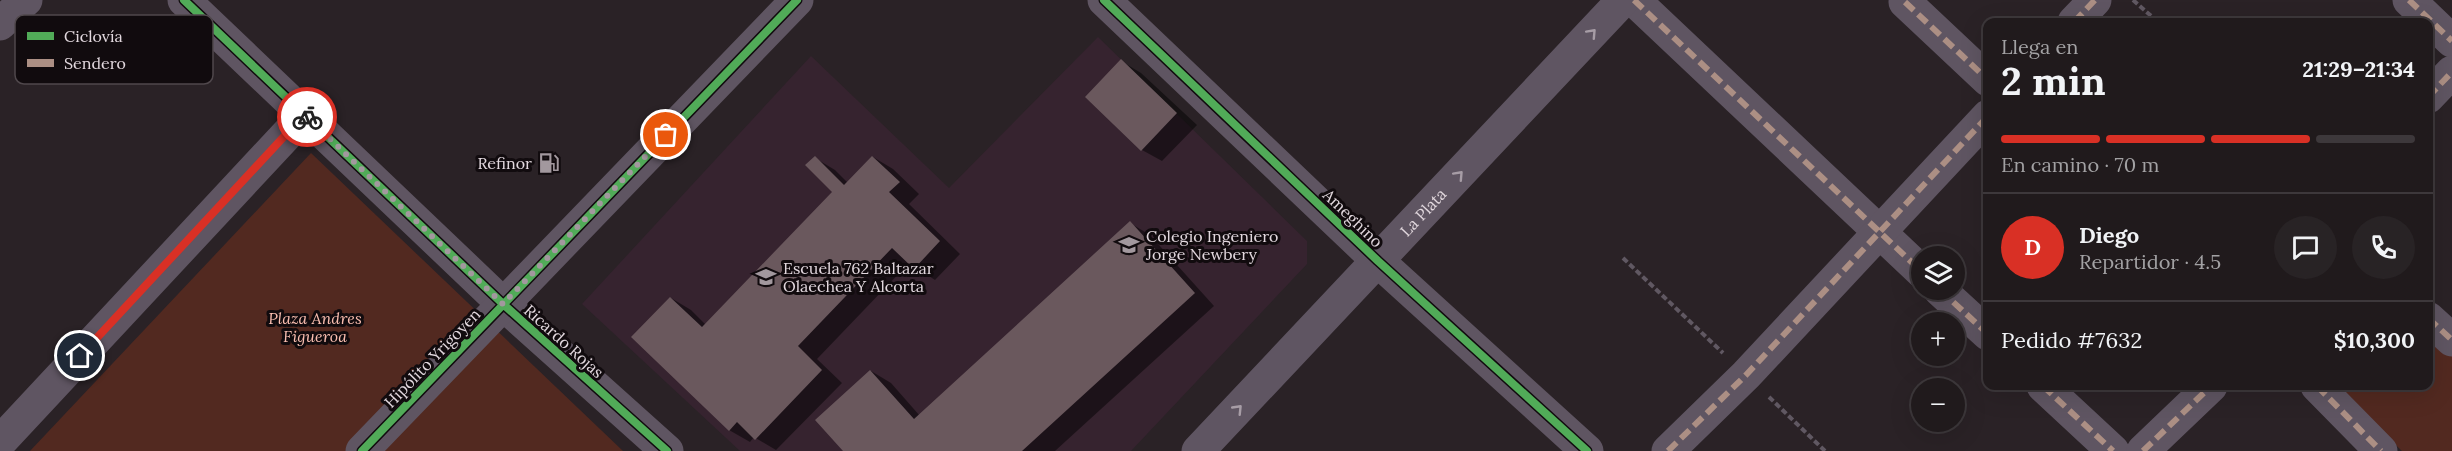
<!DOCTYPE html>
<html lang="es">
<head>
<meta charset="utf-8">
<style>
  :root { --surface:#201a1c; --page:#282325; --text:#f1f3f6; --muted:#a2a1a3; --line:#3d383b; --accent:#d93025 }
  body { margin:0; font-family:Lora,serif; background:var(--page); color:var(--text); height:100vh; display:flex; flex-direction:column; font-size:22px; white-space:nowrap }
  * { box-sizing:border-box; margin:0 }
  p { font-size:20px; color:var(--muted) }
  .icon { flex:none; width:33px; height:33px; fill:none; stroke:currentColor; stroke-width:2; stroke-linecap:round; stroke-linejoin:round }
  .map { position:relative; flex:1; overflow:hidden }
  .panel { position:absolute; left:1983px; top:18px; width:450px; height:372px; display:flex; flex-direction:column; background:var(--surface); border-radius:12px; box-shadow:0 6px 24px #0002,0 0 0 2px var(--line) }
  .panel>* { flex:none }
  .tools { position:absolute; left:1911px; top:246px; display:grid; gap:12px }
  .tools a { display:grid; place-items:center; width:54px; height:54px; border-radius:50%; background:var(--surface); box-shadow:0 6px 24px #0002,0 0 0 2px var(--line); font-size:30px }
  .pin { position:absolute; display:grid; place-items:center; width:51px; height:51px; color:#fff; margin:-26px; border:3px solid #fff; border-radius:50%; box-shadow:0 2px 6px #0007 }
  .courier { position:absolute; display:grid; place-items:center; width:60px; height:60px; margin:-30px; border:4px solid #d93025; border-radius:50%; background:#fff; color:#222; box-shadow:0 2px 8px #0007 }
  .headline em { font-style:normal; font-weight:700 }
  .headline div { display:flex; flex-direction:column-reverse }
  .headline { display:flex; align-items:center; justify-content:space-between; height:102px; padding:0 18px }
  h1 { font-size:39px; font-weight:700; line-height:45px }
  .bar { display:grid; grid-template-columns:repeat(4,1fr); gap:9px 6px; align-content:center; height:72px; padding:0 18px }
  .bar i { height:8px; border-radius:4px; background:var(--line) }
  .bar .current { background:var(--accent) }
  .bar p { grid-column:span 4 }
  .line { display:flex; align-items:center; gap:15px; padding:0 18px; border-top:2px solid var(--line) }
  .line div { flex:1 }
  .round { display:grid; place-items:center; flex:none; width:63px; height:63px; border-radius:32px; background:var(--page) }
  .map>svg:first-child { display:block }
</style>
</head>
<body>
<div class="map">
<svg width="2452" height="451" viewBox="0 0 2452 451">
  <rect width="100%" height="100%" fill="#2a2226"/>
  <path fill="#36232f" d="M 1098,37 L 1307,241 L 1307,264 L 1131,451 L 740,451 L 582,304 L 811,56 L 949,188 Z"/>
  <path fill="#522920" d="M 311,153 L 623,451 L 30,451 Z
    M 2429,332 L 2452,355 L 2452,451 L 2402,451 L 2334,386 L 2428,386 Z"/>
  <path fill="#0007" d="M 1121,61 L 1141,73 L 1197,125 L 1162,161 L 1142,150 Z
    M 873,157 L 893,169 L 919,194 L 909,204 L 960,254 L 935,280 L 909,263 L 817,359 L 842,383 L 776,450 L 754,437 L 750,442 L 729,430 L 671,298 L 691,310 L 706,325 L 834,192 L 815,158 L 835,170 L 848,183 Z
    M 1130,223 L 1150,235 L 1214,306 L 1055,451 L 845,451 L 871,371 L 891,383 L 920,416 Z"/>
  <path fill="#6a585d" d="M 1121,59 L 1177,113 L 1141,151 L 1085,97 Z
    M 815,156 L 844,185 L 872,156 L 900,182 L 889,192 L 940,241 L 914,269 L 892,248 L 798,346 L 822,370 L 755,440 L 737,422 L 729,431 L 631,337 L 670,297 L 702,327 L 832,192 L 805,165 Z
    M 1130,221 L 1195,293 L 1022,451 L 843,451 L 815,420 L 870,370 L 914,419 Z"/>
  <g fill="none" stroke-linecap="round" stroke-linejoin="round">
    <path stroke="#605862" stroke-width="4" stroke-dasharray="6 3" stroke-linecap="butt" d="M 2133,0 L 2158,22
      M 1623,258 L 1723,353
      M 1769,397 L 1825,451"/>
    <g stroke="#5f5562" stroke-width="33">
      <path d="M 184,0 L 503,304 L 667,451"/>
      <path d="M 1104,0 L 1378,261 L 1587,451"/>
      <path d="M 1634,0 L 1922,272"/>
      <path d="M 2409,0 L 2452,41"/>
      <path d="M 1905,2 L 1988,80"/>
      <path d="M 2074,22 L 2095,0"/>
      <path d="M 0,24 L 26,0"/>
      <path d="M 2428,97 L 2452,72"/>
      <path d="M 1940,290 L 1988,334"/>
      <path d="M 2428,318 L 2452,340"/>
      <path d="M 2043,386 L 2113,451"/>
      <path d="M 2317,386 L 2381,451"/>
      <path d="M 0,442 L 305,115"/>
      <path d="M 362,451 L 797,0"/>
      <path id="s1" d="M 1198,451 L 1623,0"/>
      <path d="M 1668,451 L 1746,375 L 1988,116"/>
      <path d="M 2143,451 L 2211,386"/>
    </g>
    <path stroke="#ac8f84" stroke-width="6" stroke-dasharray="12 6" stroke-linecap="butt" d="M 1634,0 L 1922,272
      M 2409,0 L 2452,41
      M 1905,2 L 1988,80
      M 2074,22 L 2095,0
      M 2428,97 L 2452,72
      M 1940,290 L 1988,334
      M 2428,318 L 2452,340
      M 2043,386 L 2113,451
      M 2317,386 L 2381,451
      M 1668,451 L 1746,375 L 1988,116
      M 2143,451 L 2211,386"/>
    <g stroke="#110b0e" stroke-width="11">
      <path id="cycleway" d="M 184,0 L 503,304 L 667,451
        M 1104,0 L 1378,261 L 1587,451
        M 362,451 L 797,0"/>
    </g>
    <use href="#cycleway" stroke="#51ab58" stroke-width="8"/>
  </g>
  <defs><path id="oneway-chevron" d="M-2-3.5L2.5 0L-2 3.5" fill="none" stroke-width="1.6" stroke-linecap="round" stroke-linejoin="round" transform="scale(1.5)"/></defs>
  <g stroke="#a79da6">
    <use href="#oneway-chevron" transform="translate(1592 33) rotate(-47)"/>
    <use href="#oneway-chevron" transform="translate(1459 175) rotate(-47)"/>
    <use href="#oneway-chevron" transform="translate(1238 409) rotate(-46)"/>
  </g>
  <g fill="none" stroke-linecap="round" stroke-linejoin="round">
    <path stroke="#a2989e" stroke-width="6" stroke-dasharray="0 10.8" d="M 307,117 L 503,304 L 666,135"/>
    <path stroke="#d93025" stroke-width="8" d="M 80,356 L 304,115 L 307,117"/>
  </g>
  <defs>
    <g id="fuel-bare" transform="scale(1.62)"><path d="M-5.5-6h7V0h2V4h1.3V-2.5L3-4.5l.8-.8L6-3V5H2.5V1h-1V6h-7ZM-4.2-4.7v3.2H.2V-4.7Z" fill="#a2989e" stroke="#110b0e" stroke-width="2.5" paint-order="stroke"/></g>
    <g id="school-bare" transform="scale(1.62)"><path d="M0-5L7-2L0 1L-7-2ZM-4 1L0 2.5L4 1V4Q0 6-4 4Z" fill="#a2989e" stroke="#110b0e" stroke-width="2.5" paint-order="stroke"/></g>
  </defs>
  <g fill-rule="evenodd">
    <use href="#fuel-bare" x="549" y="163"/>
    <use href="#school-bare" x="1129" y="245"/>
    <use href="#school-bare" x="766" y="277"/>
  </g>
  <g text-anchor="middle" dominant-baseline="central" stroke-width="6" stroke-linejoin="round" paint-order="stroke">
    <g font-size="16" fill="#e2d8de" stroke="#110b0e" text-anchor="start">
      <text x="532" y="163" text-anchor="end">Refinor</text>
      <text x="1146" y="236">Colegio Ingeniero<tspan x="1146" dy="18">Jorge Newbery</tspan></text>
      <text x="783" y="268">Escuela 762 Baltazar<tspan x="783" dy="18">Olaechea Y Alcorta</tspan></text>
    </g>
    <g font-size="16" fill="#e2d8de" stroke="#110b0e">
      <text stroke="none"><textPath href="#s1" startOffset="328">La Plata</textPath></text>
      <text transform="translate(1353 218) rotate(44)">Ameghino</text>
      <text transform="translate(564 341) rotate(42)">Ricardo Rojas</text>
      <text transform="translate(432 358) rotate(-46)">Hipólito Yrigoyen</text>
    </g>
    <g font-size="16" font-style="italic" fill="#fabeb0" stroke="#110b0e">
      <text x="315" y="318">Plaza Andres<tspan x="315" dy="18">Figueroa</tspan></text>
    </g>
  </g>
  <rect x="15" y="15" width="198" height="69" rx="9" fill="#110b0e" stroke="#50484c" stroke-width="1.5"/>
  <rect x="27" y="32" width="27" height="8" fill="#51ab58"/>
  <rect x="27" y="59" width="27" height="8" fill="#ac8f84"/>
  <g font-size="16" fill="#e2d8de">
    <text x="64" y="42">Ciclovía</text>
    <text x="64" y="69">Sendero</text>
  </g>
</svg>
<div class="tools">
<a><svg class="icon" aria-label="layers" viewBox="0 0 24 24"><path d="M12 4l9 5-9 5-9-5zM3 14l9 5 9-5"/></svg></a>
<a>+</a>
<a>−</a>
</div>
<div class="pin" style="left:666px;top:135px;background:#ea580c"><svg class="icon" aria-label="bag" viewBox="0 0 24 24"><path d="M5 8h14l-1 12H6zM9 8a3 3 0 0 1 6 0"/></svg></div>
<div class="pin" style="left:80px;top:356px;background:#1f2937"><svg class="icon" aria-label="home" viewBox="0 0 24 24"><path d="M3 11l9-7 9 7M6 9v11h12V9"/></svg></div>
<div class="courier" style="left:307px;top:117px"><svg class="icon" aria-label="bike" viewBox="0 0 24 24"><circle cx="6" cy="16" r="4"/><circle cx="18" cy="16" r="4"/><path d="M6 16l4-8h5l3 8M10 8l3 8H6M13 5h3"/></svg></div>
<section class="panel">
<div class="headline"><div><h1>2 min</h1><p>Llega en</p></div><em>21:29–21:34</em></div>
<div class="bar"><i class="current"></i><i class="current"></i><i class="current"></i><i></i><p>En camino · 70 m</p></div>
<div class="line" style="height:108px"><b class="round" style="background:var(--accent);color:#fff">D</b><div><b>Diego</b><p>Repartidor · 4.5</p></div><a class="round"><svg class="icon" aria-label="chat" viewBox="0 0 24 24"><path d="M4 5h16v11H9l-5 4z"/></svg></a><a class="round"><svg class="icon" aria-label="phone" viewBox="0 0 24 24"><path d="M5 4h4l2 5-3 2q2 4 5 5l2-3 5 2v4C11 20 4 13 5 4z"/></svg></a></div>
<div class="line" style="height:78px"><div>Pedido #7632</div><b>$10,300</b></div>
</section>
</div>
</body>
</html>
